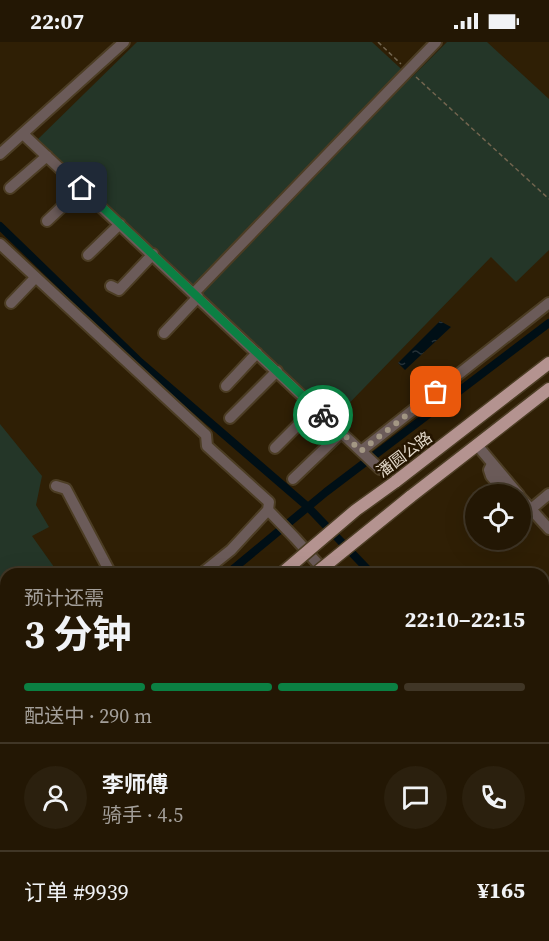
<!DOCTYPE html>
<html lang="zh">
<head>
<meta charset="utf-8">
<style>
  :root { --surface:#231704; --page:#2b200e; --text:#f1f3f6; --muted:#a39f9a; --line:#403626; --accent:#0b8043 }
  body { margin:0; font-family:"Source Serif 4","Noto Sans SC",serif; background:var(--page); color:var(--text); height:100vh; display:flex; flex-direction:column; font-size:22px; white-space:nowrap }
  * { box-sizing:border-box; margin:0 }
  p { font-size:20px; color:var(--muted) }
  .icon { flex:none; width:33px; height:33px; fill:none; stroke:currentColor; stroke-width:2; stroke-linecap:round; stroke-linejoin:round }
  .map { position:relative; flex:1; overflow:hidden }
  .details { position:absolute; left:0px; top:526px; width:549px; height:374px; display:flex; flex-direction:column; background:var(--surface); border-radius:18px 18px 0 0; box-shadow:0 6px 24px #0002,0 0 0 2px var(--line) }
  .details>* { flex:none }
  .controls { position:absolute; left:465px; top:442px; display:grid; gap:12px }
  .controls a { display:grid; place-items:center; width:66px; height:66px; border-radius:50%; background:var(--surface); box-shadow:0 6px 24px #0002,0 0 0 2px var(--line); font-size:30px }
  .pin { position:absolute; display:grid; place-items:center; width:51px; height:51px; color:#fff; margin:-26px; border-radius:12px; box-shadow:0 3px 9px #0006 }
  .courier { position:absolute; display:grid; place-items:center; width:60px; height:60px; margin:-30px; border:4px solid #0b8043; border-radius:50%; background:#fff; color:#222; box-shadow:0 2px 8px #0007 }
  .headline em { font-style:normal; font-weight:700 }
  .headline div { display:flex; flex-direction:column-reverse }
  .headline { display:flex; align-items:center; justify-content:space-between; height:102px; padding:0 24px }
  h1 { font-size:39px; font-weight:700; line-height:45px }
  .bar { display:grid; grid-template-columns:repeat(4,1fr); gap:9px 6px; align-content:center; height:72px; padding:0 24px }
  .bar i { height:8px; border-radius:4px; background:var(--line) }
  .bar .on { background:var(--accent) }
  .bar p { grid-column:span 4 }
  .line { display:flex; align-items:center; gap:15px; padding:0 24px; border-top:2px solid var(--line) }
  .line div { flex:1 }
  .round { display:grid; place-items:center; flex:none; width:63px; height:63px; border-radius:32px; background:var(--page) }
  .status { display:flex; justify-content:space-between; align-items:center; height:42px; padding:0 30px; background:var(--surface); direction:ltr }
  .status svg { height:16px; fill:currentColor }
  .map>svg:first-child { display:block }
</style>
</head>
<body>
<div class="status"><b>22:07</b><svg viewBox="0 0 49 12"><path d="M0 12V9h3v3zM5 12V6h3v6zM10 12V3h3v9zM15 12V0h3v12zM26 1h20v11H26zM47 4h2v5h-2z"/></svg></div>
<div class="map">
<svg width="549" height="899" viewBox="0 0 549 899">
  <defs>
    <pattern id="water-ripples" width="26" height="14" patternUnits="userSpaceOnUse" patternTransform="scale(1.5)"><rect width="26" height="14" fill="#000f16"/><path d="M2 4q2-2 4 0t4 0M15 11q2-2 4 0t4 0" fill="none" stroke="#253137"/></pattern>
  </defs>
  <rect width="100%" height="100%" fill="#2f1f05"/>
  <path fill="#243628" d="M 137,0 L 372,0 L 411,36 L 447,0 L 487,0 L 549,57 L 549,208 L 516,240 L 491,215 L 331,380 L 35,100 Z
    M 0,382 L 42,434 L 36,463 L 49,485 L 32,494 L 59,532 L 6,532 L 6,587 L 0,598 Z"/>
  <path fill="url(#water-ripples)" d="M 440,279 L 451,285 L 405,328 L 398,321 Z"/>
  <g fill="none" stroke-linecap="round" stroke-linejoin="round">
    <path stroke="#000f16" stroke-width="8" d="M 0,184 L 140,320 L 308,465 L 372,532
      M 227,532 L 326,450 L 549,281
      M 543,700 L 549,705
      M 0,717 L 6,712
      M 543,865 L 549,868"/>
    <g stroke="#4c3d24" stroke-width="14">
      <path id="minor" d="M 23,92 L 380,427
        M 0,112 L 124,0
        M 10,146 L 47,114
        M 47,179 L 82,146
        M 0,202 L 206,393 L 207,404 L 269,460 L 268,468 L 231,508 L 201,532
        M 88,213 L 120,182
        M 111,244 L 119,248 L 153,212
        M 194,251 L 436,0
        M 11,261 L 35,236
        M 164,291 L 198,255
        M 226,344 L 257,311
        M 230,376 L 277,329
        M 477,403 L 519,453
        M 275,406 L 315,366
        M 361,409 L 549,261
        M 492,422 L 489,428 L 491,434 L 506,450 L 503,453
        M 293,437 L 341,391
        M 56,444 L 66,447 L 111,532
        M 520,455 L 549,487
        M 531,467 L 549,452
        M 268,468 L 295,496 L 327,532
        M 543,562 L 549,555
        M 0,694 L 6,689
        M 543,727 L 549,733
        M 543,768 L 549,761
        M 543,794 L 549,799
        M 543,828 L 549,818
        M 543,878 L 549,881
        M 15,899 L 35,894
        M 73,899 L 73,894
        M 139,899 L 145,894
        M 350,899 L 357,894"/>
    </g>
    <g stroke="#4c3d24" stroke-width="15">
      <path id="major" d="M 395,440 L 549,321
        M 410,455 L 549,347
        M 0,760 L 6,755
        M 0,781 L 6,777"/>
    </g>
    <path stroke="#72654f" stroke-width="1.5" stroke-dasharray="4.5 3" stroke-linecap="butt" d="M 378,0 L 401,22
      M 416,35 L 549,157"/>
    <use href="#minor" stroke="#6b5b59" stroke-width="10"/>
    <use href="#major" stroke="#b49390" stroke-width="12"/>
    <g stroke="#4c3d24" stroke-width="15" stroke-linecap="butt">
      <path id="major-bridge" d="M 281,532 L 356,468 L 395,440
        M 315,532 L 410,455"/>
    </g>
    <use href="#major-bridge" stroke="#b49390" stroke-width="12"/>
  </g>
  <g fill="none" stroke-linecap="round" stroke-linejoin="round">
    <path stroke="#a39784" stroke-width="6" stroke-dasharray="0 10.8" d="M 323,373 L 361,409 L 436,350"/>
    <path stroke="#0b8043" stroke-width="8" d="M 82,146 L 323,373"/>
  </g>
  <g text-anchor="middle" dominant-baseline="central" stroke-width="5" stroke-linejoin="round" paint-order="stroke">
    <g font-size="16" fill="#e2d8c9" stroke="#251500">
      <text transform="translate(404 412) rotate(-37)">潘圆公路</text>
    </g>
  </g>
</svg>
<div class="controls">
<a><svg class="icon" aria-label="locate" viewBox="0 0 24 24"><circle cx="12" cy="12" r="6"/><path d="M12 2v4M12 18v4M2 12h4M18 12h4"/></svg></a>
</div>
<div class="pin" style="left:436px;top:350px;background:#ea580c"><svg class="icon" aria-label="bag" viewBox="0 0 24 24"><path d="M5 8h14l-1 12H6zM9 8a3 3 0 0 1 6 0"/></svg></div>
<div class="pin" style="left:82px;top:146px;background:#1f2937"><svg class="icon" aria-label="home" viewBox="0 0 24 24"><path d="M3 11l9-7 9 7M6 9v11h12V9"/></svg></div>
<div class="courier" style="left:323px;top:373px"><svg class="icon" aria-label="bike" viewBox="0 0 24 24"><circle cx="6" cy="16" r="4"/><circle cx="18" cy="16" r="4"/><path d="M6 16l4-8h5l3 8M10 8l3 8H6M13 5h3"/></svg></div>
<section class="details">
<div class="headline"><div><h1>3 分钟</h1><p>预计还需</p></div><em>22:10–22:15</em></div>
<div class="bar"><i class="on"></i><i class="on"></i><i class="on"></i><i></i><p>配送中 · 290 m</p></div>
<div class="line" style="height:108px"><a class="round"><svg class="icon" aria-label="person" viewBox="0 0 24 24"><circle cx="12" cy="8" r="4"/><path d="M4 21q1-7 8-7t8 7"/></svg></a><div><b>李师傅</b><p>骑手 · 4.5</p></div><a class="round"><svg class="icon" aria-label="chat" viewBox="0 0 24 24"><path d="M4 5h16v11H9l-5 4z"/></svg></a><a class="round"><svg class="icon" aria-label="phone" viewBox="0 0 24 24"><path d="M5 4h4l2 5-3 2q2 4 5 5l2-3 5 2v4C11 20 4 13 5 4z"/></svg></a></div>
<div class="line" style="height:78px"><div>订单 #9939</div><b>¥165</b></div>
</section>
</div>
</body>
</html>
